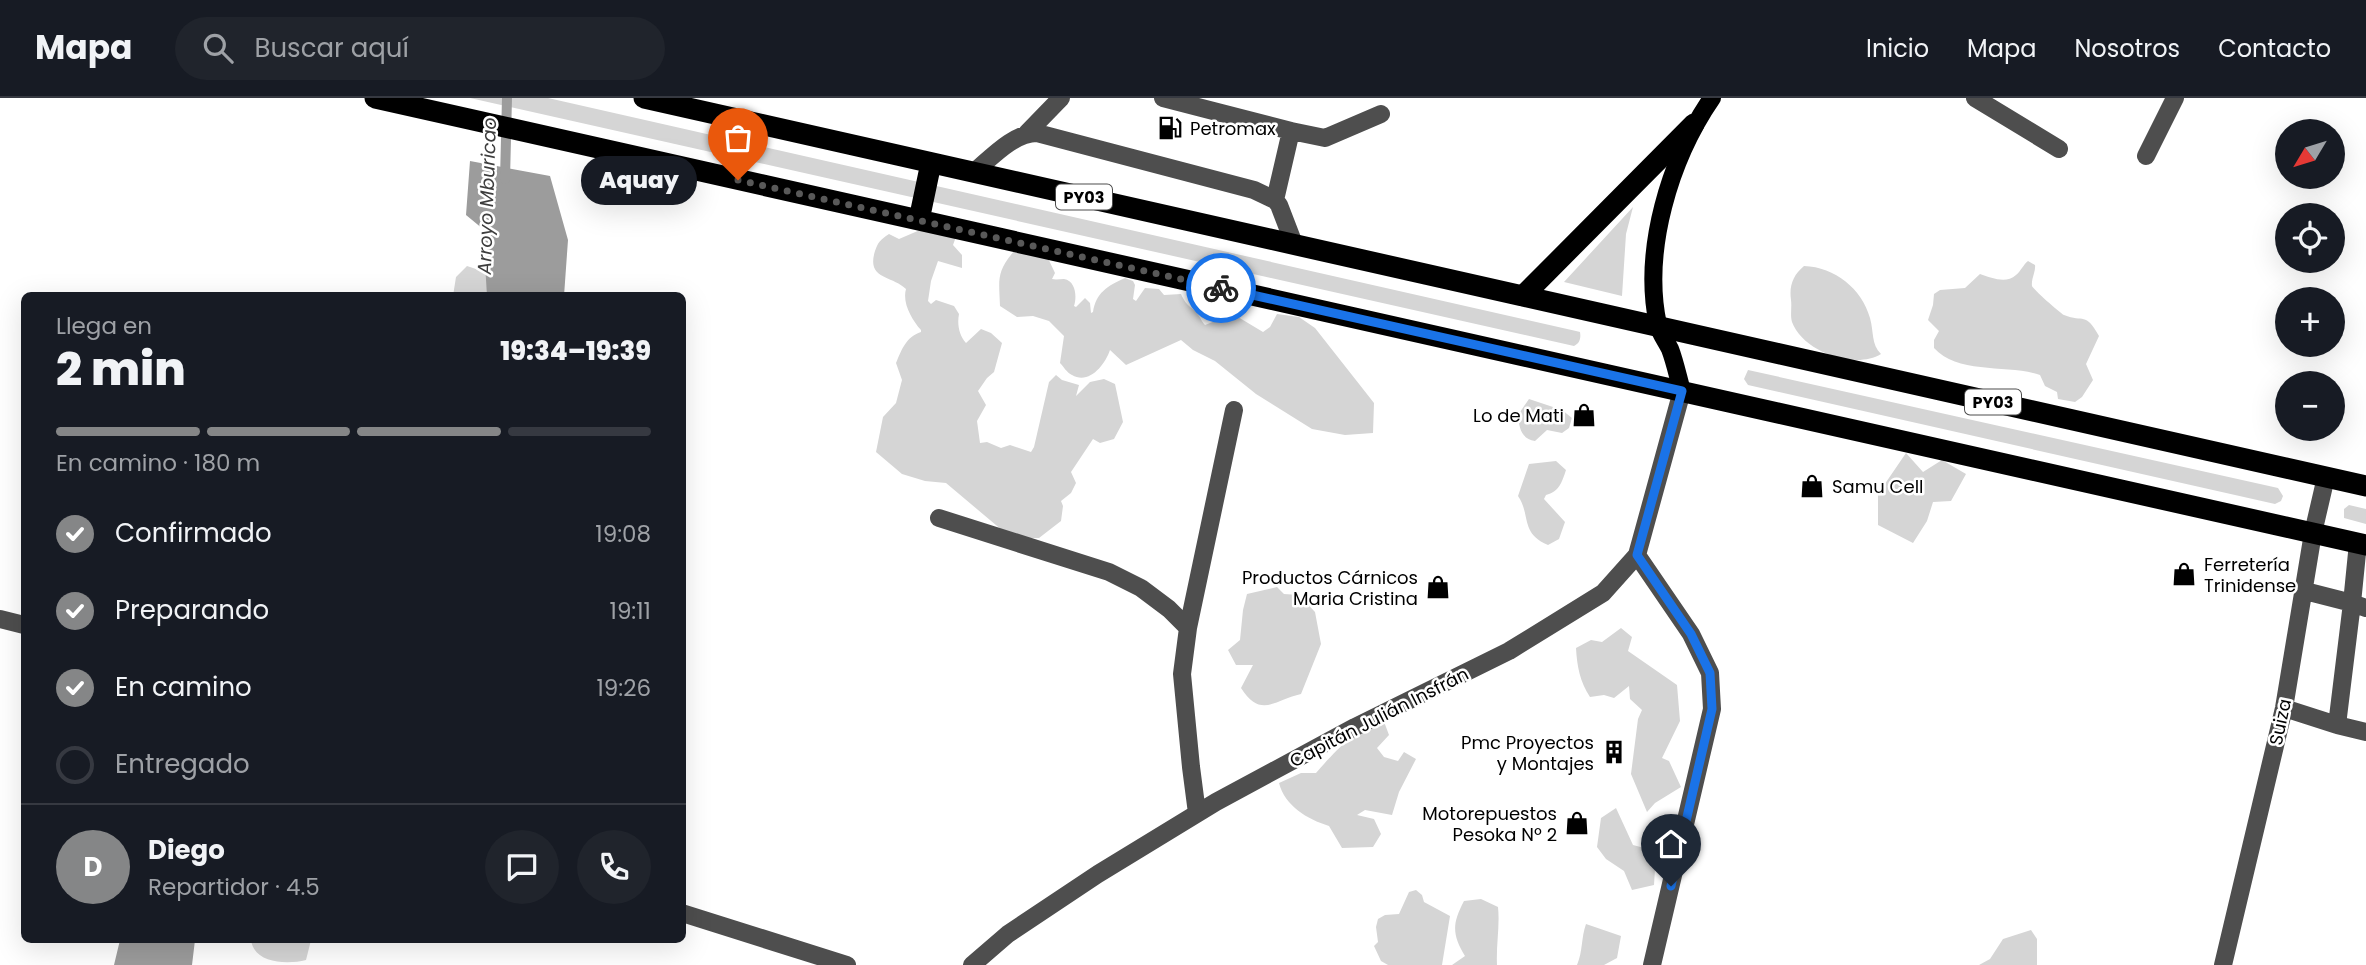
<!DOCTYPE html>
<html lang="es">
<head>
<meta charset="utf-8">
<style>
  :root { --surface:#171b24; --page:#20242c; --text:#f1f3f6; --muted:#9ea1a6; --line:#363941; --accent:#858687 }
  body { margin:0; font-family:Poppins,sans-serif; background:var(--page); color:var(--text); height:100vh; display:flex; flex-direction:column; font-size:26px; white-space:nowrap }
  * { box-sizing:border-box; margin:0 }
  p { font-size:23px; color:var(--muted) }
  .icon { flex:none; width:38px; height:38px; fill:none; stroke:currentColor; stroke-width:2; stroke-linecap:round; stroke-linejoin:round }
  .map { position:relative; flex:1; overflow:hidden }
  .sheet { position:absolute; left:21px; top:194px; width:665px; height:651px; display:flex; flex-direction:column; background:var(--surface); border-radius:10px; box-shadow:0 7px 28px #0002 }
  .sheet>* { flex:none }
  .needle { width:46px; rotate:232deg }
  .tools { position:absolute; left:2275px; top:21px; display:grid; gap:14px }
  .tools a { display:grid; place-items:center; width:70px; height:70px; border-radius:50%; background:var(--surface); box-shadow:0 7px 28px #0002; font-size:35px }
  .pin { position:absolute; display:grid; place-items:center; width:60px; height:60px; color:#fff; margin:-72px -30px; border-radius:50% 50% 50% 0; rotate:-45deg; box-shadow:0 0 7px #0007 }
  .pin .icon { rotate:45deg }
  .courier { position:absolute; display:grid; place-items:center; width:70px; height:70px; margin:-35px; border:5px solid #1a73e8; border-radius:50%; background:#fff; color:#222; box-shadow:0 2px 9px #0007 }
  .bubble { position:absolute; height:49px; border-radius:24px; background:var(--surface); box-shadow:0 7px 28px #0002; font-size:23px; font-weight:800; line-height:49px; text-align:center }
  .headline em { font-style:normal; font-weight:800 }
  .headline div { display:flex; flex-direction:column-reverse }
  .headline { display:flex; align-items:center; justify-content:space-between; height:119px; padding:0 35px }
  h1 { font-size:46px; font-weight:800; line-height:52px }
  .bar { display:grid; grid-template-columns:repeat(4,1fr); gap:10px 7px; align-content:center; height:84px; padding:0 35px }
  .bar i { height:9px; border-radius:5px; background:var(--line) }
  .bar .active { background:var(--accent) }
  .bar p { grid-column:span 4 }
  .line { display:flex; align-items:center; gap:18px; padding:0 35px; border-top:2px solid var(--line) }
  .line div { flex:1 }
  .round { display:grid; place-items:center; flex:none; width:74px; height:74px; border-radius:37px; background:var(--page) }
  ol { padding:0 35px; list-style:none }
  li { display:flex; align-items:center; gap:21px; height:77px }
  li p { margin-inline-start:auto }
  li .icon { padding:7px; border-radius:50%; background:var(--accent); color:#fff; stroke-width:4 }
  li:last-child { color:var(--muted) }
  li i { width:38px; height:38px; border:4px solid var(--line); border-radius:50% }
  header { display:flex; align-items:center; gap:42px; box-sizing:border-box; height:98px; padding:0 35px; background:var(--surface); border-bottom:2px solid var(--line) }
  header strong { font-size:33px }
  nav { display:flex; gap:38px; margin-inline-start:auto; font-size:24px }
  .search { width:490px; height:63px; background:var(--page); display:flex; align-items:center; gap:18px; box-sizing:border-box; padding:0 24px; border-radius:38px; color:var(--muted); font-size:26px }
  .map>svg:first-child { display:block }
</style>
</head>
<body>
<header>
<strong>Mapa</strong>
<div class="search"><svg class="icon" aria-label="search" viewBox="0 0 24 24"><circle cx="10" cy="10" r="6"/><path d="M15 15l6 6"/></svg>Buscar aquí</div>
<nav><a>Inicio</a><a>Mapa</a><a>Nosotros</a><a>Contacto</a></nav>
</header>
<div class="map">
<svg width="2366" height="867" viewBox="0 0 2366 867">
  <rect width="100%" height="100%" fill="#fff"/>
  <path fill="#d5d5d5" d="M 470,0 L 548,0 L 1576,233 L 1580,234 C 1581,240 1580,245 1574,248 Z
    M 1633,109 L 1626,136 L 1622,198 L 1564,184 Z
    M 927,129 L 957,136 L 953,147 L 962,157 L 962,170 L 938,163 L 931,183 L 928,203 L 931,206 L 936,202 L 954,208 L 959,216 C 957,226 959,237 966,245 L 981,231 L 991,235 L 1002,245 L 994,274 L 987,280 L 978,293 L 986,307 L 977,323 L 980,345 L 987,344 L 1001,350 L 1010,347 L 1031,354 L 1034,349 L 1049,284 L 1056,277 L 1062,282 L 1079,287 L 1076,298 L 1090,284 L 1104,281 L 1115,286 L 1123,324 L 1114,341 L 1100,345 L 1093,341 L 1071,374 L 1076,385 L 1071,395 L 1061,403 L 1063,408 L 1061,423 L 1039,440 L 1021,440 L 1003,433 L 946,385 L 925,383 L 902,376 L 876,354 L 883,319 L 896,305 L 902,282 L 896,265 C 902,251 906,239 921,234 L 921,232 C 912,222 902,205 906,191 C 892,177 866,182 875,153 C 878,144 880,142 889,136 L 899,141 Z
    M 1015,152 L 1045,154 L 1055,175 L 1052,181 C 1056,182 1060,181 1064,181 C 1076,183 1077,199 1074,208 L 1076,209 L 1085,200 L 1090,205 L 1091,215 L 1093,214 C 1096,195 1107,188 1125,180 L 1133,183 L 1135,187 L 1133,201 L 1136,203 L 1145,190 L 1159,191 L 1164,197 L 1181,196 C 1187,210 1192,208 1199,218 C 1201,221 1202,224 1205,227 L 1233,216 L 1263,234 L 1270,229 L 1277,216 L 1299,219 L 1315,230 L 1374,305 L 1373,335 L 1345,337 L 1312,331 L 1256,296 L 1215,263 L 1193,252 L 1181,242 L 1126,267 L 1110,252 C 1105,267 1089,287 1072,277 C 1067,275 1063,268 1060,265 L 1064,238 L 1049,223 L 1033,218 L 1017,219 L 1000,208 C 999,181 996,174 1015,152 Z
    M 2028,163 L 2035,167 C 2036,173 2031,181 2032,188 C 2033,191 2060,215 2064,217 C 2084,225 2085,213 2099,238 L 2086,266 L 2093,282 L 2082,299 L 2075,304 L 2058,301 L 2057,294 L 2045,288 L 2040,277 C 2009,266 1958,277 1934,250 L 1934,242 L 1939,233 L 1928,222 L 1933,207 L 1934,196 L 1940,192 L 1965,190 L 1980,176 C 1992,180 2006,186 2016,177 C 2021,173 2023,167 2028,163 Z
    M 467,168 L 482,173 L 491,169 L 509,198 L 453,198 L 456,179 Z
    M 1804,168 C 1835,169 1862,191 1870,220 C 1874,234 1871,246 1881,256 C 1855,272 1803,254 1792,224 C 1790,217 1792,209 1791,202 C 1789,188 1793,177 1804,168 Z
    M 1748,272 L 2278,390 L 2283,398 L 2281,403 L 2275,406 L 1748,287 L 1744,281 Z
    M 1529,301 L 1562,312 L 1572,320 L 1569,330 L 1562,335 L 1547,332 L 1535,343 C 1521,341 1519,329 1518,317 Z
    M 1906,355 L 1923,374 L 1942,362 L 1966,376 L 1951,403 L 1933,404 L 1927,423 L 1913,445 L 1878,427 L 1878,396 Z
    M 1556,363 L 1566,372 C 1562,384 1559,394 1546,397 L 1544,401 L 1565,424 L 1559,441 L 1548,447 C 1520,435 1531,417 1518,398 L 1529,366 Z
    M 2349,407 L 2366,411 L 2366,426 L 2344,420 L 2344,411 Z
    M 1277,489 L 1284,496 L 1299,497 L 1315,514 L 1321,546 L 1301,596 C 1274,602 1261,621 1241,590 L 1253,567 L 1236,567 L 1228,552 L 1240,542 L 1243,512 L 1247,496 Z
    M 1621,530 L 1632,539 L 1628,553 L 1677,587 L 1680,623 L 1662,660 L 1669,663 L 1681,689 L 1655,705 L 1647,714 L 1631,676 L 1638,621 L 1642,612 L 1630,601 L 1629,588 L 1614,600 L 1604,597 L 1590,599 C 1580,584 1577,568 1576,550 L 1591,542 L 1602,544 Z
    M 1383,621 L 1389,637 L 1377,650 L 1384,659 L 1398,663 L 1404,654 L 1416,661 L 1399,694 L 1392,717 L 1365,712 L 1357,717 L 1374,721 L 1381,736 L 1373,749 L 1342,750 L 1329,728 C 1307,721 1285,708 1279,685 L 1301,675 L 1316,675 C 1338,650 1352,635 1383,621 Z
    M 1616,710 L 1633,747 L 1648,751 L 1655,771 L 1654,787 L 1632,792 L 1624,773 L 1606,761 L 1597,749 L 1601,720 Z
    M 1416,792 L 1422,797 L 1424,804 L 1450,818 L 1442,867 L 1388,867 L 1381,863 L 1374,848 L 1378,844 L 1376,829 L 1378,821 L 1385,817 L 1399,816 L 1409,794 Z
    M 1481,801 L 1498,809 C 1500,828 1496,847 1497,867 L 1452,867 L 1465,858 C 1452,836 1452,826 1464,803 Z
    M 1586,826 L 1621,838 L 1617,860 L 1604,867 L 1577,867 C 1583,853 1581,840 1586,826 Z
    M 2031,832 L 2037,841 L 2037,867 L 1979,867 L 1990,861 L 2003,841 Z
    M 251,842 L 311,842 L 306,862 C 286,867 254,865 251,842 Z"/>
  <path fill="#9c9c9c" d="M 470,63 L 550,78 L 568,142 L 564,198 L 487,198 L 483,131 L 466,117 Z
    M 120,842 L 195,842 L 192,867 L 114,867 Z"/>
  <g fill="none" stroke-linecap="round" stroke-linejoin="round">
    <path stroke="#9c9c9c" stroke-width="10" d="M 505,81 L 507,0"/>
    <path stroke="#4e4e4e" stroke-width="18" d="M 1163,0 L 1291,33
      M 1975,0 L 2059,51
      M 1027,35 L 1061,0
      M 2146,58 L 2175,0
      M 973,75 C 991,60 1013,35 1037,35 L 1254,92 L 1275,102 L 1279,107 L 1294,146
      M 1275,102 L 1291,33 L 1325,40 L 1381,16
      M 939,420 L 1109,474 L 1141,490 L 1169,511 L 1188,530
      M 2358,445 L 2352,505 L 2366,510
      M 1637,457 L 1691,536 L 1710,575 L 1712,611 L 1652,867
      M 2305,493 L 2352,505 L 2337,627 L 2366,634
      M 0,521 L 24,527
      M 2284,610 L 2337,627
      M 1197,715 L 1191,669 L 1182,576 L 1188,530 L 1234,312
      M 682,815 L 847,867
      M 972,867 L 1008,836 L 1098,776 L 1216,704 L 1355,629 L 1509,553 L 1603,495 L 1637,457 L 1682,293
      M 2223,867 L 2284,610 L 2313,435 L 2326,379"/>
    <path stroke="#000" stroke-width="18" d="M 1682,293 C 1678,279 1675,264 1670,251 C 1666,243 1660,235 1658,227 C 1642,152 1670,61 1712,0"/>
    <path stroke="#000" stroke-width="21" d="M 375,0 L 2366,447
      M 644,0 L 2366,388
      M 919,122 L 931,65
      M 1523,198 L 1694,26"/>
  </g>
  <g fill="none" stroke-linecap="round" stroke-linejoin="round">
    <path stroke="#595959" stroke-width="7" stroke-dasharray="0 12.6" d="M 738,82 L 1221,190"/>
    <path stroke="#1a73e8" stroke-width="9" d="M 1221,190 L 1682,293 L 1637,457 L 1691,536 L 1710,575 L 1712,611 L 1671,788"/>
  </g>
  <defs>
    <g id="fuel-bare" transform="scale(1.89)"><path d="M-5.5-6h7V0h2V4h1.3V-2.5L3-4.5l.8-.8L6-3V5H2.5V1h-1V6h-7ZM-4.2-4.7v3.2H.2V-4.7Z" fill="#000" stroke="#fff" stroke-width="2.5" paint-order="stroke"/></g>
    <g id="shop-bare" transform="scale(1.89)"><path d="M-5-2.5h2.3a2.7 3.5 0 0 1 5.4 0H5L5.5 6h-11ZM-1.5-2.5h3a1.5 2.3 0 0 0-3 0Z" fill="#000" stroke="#fff" stroke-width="2.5" paint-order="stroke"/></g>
    <g id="building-bare" transform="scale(1.89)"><path d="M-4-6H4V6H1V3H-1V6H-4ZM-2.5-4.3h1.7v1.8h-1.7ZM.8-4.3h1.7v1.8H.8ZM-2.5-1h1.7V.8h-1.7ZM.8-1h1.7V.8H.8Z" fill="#000" stroke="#fff" stroke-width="2.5" paint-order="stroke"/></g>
  </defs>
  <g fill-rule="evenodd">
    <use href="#fuel-bare" x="1170" y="30"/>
    <use href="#shop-bare" x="1584" y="317"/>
    <use href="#shop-bare" x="1812" y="388"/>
    <use href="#shop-bare" x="2184" y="476"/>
    <use href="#shop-bare" x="1438" y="489"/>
    <use href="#building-bare" x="1614" y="654"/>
    <use href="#shop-bare" x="1577" y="725"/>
  </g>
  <g text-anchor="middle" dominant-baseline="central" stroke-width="5" stroke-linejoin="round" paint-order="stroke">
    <g fill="#fff" stroke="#4c4c4c" stroke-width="2">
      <rect x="1056" y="86.5" width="56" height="25" rx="5"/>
      <rect x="1965" y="291.5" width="56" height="25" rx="5"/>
    </g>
    <g font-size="16" font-weight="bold" fill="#000">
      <text x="1084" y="99">PY03</text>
      <text x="1993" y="304">PY03</text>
    </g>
    <g font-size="18" fill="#000" stroke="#fff" text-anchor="end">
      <text x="1190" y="30" text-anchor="start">Petromax</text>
      <text x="1564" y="317">Lo de Mati</text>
      <text x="1832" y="388" text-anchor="start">Samu Cell</text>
      <text x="2204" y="466" text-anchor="start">Ferretería<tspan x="2204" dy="21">Trinidense</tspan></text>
      <text x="1418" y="479">Productos Cárnicos<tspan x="1418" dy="21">Maria Cristina</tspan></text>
      <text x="1594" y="644">Pmc Proyectos<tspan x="1594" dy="21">y Montajes</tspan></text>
      <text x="1557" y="715">Motorepuestos<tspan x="1557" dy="21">Pesoka Nº 2</tspan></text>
    </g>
    <g font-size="18" fill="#000" stroke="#fff">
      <text transform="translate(1379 619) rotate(-27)">Capitán Julián Insfrán</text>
      <text transform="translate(2280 624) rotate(-78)">Suiza</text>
    </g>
    <g font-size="19" font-style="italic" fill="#3d3d3d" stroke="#fff">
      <text transform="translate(487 98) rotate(-88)">Arroyo Mburicao</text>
    </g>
  </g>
</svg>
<div class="tools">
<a><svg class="needle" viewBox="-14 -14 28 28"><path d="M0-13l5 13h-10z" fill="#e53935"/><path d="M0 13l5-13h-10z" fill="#9ea1a6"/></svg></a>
<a><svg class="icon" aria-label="locate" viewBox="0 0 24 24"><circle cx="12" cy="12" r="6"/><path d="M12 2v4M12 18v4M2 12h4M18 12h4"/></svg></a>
<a>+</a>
<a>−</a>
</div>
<div class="pin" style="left:738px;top:82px;background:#ea580c"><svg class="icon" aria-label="bag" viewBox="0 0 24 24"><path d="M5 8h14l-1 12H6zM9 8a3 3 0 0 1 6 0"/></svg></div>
<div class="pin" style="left:1671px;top:788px;background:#1f2937"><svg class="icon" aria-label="home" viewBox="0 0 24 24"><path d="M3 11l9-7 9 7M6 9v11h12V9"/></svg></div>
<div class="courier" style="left:1221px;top:190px"><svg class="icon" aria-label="bike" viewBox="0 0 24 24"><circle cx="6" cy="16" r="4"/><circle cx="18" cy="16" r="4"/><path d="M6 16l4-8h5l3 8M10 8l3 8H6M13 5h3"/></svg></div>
<div class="bubble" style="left:581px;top:58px;width:116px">Aquay</div>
<section class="sheet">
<div class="headline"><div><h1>2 min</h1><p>Llega en</p></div><em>19:34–19:39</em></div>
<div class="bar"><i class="active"></i><i class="active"></i><i class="active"></i><i></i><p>En camino · 180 m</p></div>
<ol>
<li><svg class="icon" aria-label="check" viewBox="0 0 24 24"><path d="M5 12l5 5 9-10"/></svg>Confirmado<p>19:08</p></li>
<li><svg class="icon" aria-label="check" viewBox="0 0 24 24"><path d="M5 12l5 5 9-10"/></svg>Preparando<p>19:11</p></li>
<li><svg class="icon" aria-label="check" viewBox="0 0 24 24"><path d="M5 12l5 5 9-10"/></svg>En camino<p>19:26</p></li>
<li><i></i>Entregado</li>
</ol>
<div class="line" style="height:126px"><b class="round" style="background:var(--accent);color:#fff">D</b><div><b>Diego</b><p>Repartidor · 4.5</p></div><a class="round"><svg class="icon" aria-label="chat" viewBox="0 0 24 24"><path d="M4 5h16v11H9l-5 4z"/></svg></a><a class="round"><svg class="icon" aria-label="phone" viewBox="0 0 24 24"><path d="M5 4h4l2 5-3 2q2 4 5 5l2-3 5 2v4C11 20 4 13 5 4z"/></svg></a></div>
</section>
</div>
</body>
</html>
